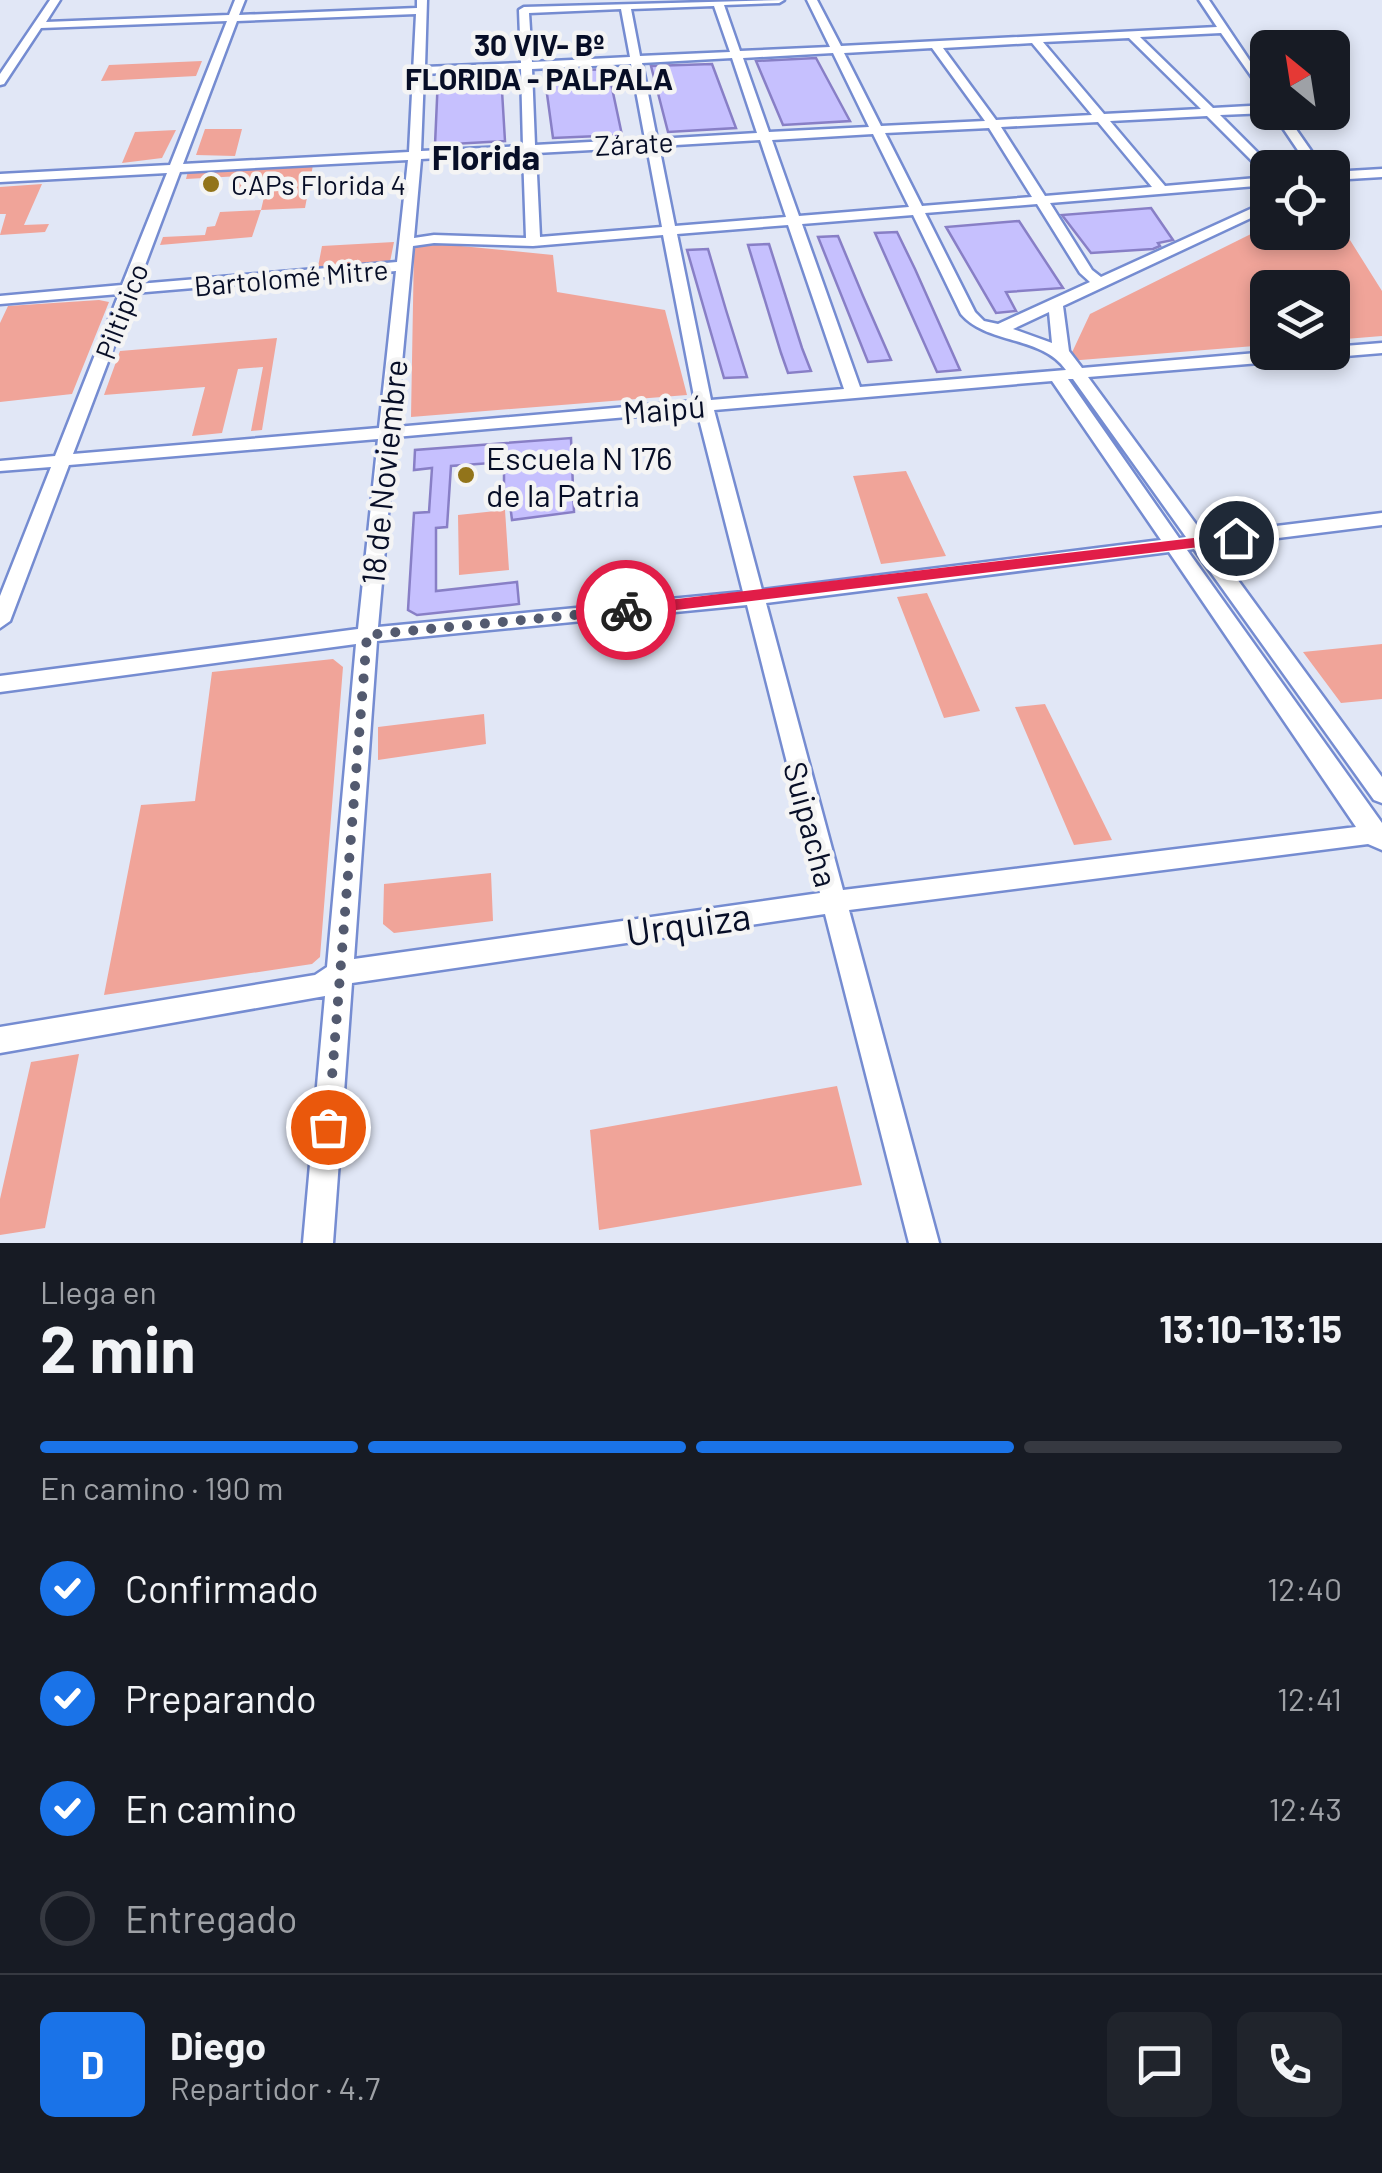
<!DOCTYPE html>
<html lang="es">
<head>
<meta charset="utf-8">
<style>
  :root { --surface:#171b24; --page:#20242c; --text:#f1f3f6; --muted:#9ea1a6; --line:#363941; --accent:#1a73e8 }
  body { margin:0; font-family:Barlow,sans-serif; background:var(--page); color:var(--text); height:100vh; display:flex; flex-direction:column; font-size:38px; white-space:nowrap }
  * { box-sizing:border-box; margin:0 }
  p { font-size:32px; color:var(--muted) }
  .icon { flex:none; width:55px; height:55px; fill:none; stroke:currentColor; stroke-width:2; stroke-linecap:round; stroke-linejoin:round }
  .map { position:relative; height:1243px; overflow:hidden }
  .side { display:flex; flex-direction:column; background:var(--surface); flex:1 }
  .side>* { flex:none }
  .needle { width:65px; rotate:330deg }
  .controls { position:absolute; left:1250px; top:30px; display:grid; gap:20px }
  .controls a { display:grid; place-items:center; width:100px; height:100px; border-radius:15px; background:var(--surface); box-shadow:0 5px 15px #0003; font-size:50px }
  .pin { position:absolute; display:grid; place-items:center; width:85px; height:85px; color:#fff; margin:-42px; border:5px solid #fff; border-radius:50%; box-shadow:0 2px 10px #0007 }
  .courier { position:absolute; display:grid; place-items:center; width:100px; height:100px; margin:-50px; border:8px solid #e11d48; border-radius:50%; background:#fff; color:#222; box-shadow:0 2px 12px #0007 }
  .summary em { font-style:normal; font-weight:700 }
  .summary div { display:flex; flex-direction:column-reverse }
  .summary { display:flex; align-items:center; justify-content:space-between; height:170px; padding:0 40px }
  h1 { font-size:65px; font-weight:700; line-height:75px }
  .bar { display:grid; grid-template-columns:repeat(4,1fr); gap:15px 10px; align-content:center; height:120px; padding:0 40px }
  .bar i { height:12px; border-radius:8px; background:var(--line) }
  .bar .current { background:var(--accent) }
  .bar p { grid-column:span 4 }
  .line { display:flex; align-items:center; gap:25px; padding:0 40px; border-top:2px solid var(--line) }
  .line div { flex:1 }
  .round { display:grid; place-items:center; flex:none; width:105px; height:105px; border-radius:15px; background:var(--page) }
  ol { padding:0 40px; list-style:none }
  li { display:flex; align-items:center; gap:30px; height:110px }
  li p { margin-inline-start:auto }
  li .icon { padding:10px; border-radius:50%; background:var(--accent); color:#fff; stroke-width:4 }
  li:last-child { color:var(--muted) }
  li i { width:55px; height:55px; border:5px solid var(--line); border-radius:50% }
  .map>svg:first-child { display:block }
</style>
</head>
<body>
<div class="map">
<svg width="1382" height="1243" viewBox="0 0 1382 1243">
  <rect width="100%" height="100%" fill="#e1e7f6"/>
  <path fill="#f0a499" d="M 202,61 L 196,76 L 101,81 L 109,65 Z
    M 205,129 L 242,129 L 235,156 L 196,155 Z
    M 176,130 L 162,158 L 122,163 L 135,132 Z
    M 313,165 L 305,208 L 261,210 L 252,237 L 160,245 L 163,237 L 205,235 L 207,227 L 215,226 L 220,212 L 261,210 L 265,193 L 235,194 L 241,176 L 186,179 L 188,171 Z
    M 42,184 L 24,225 L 49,224 L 45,232 L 0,235 L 6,214 L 0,214 L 0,187 Z
    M 1333,213 L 1382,291 L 1382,336 L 1333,340 L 1332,288 L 1268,288 L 1267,345 L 1068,361 L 1090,314 L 1267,226 L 1268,232 L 1332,232 Z
    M 394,242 L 390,262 L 318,267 L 322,246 Z
    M 430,243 L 553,255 L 557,292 L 665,310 L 687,395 L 411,417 L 414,248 Z
    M 99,300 L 109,302 L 72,394 L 0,402 L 0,323 L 8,306 Z
    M 277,338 L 262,430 L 251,431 L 263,367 L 238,369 L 222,433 L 192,436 L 205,387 L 104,395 L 120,351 Z
    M 906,471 L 946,556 L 881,564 L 853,476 Z
    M 505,510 L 509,570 L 459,575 L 458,515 Z
    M 927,593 L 980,711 L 944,718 L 897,597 Z
    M 1382,644 L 1382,699 L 1341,703 L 1303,652 Z
    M 333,659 L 343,667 L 320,957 L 312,964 L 104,995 L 141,805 L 195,801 L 212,672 Z
    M 1045,704 L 1112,840 L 1074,845 L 1015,707 Z
    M 484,714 L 486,744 L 378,760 L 378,727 Z
    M 491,873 L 493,921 L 394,933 L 383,924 L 384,884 Z
    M 79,1054 L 45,1228 L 0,1235 L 0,1199 L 31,1062 Z
    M 837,1086 L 862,1185 L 599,1230 L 590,1130 Z"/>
  <path fill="#c6c0fe" stroke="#887fc6" stroke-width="2.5" d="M 816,58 L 850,121 L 783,125 L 756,61 Z
    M 712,64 L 736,128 L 668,132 L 651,66 Z
    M 608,69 L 622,135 L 553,138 L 544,72 Z
    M 501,74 L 505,141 L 435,145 L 438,77 Z
    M 1151,208 L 1173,240 L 1158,243 L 1160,246 L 1153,249 L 1091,253 L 1062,215 Z
    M 1019,221 L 1063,288 L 1006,292 L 1016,311 L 996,313 L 946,227 Z
    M 897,232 L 915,269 L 960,370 L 937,372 L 875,233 Z
    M 838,236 L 863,296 L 891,360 L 868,362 L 818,237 Z
    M 769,244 L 802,348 L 811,371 L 788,373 L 781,353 L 748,245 Z
    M 708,249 L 726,310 L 747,377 L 724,378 L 687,250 Z
    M 571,438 L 574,512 L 512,520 L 509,496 L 504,496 L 504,462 L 451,466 L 447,527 L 436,528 L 436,591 L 517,582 L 519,604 L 417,615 L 408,610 L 414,513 L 429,512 L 432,468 L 414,470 L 415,450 Z"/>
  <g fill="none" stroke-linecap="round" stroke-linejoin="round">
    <g stroke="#758cd1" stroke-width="5">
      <path id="minor" d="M 50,0 L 60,0 L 46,22 L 229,15 L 235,0 L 245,0 L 239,15 L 417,8 L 417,0 L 427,0 L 425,67 L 521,63 L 519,10 L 524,7 L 784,0 L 779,3 L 724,5 L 740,51 L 830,47 L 807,0 L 817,0 L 841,46 L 1217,27 L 1199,0 L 1209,0 L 1268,88 L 1268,100 L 1221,33 L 1140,37 L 1213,108 L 1268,105 L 1268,113 L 1220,115 L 1273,168 L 1263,172 L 1207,116 L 1110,121 L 1165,186 L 1268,177 L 1268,185 L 1050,203 L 1092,270 L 1101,277 L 1268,201 L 1268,210 L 1063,306 L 1069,351 L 1082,368 L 1268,352 L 1332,352 L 1332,347 L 1382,343 L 1382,353 L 1088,377 L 1204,535 L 1382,513 L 1382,525 L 1213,546 L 1382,777 L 1382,803 L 1374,800 L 1194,549 L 1187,550 L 1382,823 L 1382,850 L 1368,844 L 849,910 L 939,1243 L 909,1243 L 825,914 L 352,983 L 333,1243 L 303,1243 L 325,996 L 0,1053 L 0,1027 L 315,975 L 327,967 L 356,644 L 0,692 L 0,676 L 358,629 L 378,439 L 69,465 L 10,621 L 0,628 L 0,596 L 51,467 L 0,471 L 0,461 L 55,456 L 119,294 L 0,304 L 0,296 L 122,285 L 167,173 L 0,182 L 0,174 L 170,165 L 227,21 L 41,28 L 4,84 L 0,85 L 0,74 ZM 714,6 L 730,52 L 640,56 L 631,9 ZM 621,9 L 630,57 L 532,62 L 529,13 ZM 416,14 L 409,152 L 183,164 L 237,21 ZM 1129,38 L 1201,109 L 1104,114 L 1043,42 ZM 1032,43 L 1092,115 L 996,120 L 943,48 ZM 932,48 L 985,121 L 881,126 L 844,53 ZM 833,53 L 869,127 L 769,132 L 743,58 ZM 732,58 L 757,133 L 657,139 L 642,63 ZM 631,64 L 645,139 L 535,145 L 532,69 ZM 521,69 L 523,146 L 421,151 L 424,74 ZM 1098,122 L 1152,187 L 1045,196 L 1001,127 ZM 989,128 L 1032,197 L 922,206 L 885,133 ZM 873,134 L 909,207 L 799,216 L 772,140 ZM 760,140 L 786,217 L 675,226 L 659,146 ZM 647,147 L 662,227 L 540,237 L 536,153 ZM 523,153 L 526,238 L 434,235 L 414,238 L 421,159 ZM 408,160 L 397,262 L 138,284 L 180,172 ZM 1037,204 L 1080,273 L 1090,282 L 998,324 L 984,321 L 975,312 L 925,213 ZM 913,215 L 961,314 C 988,345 1041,335 1066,370 L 860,387 L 802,224 ZM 788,225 L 844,389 L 711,400 L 677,234 ZM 663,235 L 695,401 L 396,427 L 413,246 L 434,243 L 533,246 ZM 396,271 L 379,428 L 73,454 L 134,293 ZM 1049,312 L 1052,343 L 1013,329 ZM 1068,379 L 1073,379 L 1186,537 L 1179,538 ZM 1052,381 L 1161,540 L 762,590 L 714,410 ZM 697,411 L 743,592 L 378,627 L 395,437 ZM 1169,552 L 1356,827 L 843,890 L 766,603 ZM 747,605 L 820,893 L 354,959 L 377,641 Z
        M 1272,112 L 1284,112 L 1323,168 L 1310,168 Z
        M 1382,169 L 1382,177 L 1332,180 L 1332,172 Z"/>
    </g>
    <use href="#minor" fill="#fff" fill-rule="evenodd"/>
  </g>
  <path fill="#e11d48" d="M 1236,533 L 1241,534 L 1241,542 L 626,616 L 618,610 L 626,605 Z"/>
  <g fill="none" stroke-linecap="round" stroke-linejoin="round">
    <path stroke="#535a6f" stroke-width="10" stroke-dasharray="0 18" d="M 328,1127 L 367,635 L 626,610"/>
  </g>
  <g fill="#92741a" stroke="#f4f4f4" stroke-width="4">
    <circle cx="211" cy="184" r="10"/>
    <circle cx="466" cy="475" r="10"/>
  </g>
  <g text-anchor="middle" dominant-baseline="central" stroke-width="9" stroke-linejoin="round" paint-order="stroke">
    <g font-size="28" fill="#070e27" stroke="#f4f4f4">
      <text transform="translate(634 143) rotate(-3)">Zárate</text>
      <text transform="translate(291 277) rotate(-5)">Bartolomé Mitre</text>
      <text transform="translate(121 311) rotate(-69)">Piltipico</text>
    </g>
    <g font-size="28" fill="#070e27" stroke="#f4f4f4" text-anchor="start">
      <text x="231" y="184">CAPs Florida 4</text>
    </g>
    <g font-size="30" font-weight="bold" fill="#070e27" stroke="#f4f4f4">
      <text x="539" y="44">30 VIV- Bº<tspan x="539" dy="34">FLORIDA - PALPALA</tspan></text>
    </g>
    <g font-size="32" fill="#070e27" stroke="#f4f4f4">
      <text transform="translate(664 408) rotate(-5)">Maipú</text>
      <text transform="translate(383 472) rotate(-84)">18 de Noviembre</text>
      <text transform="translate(812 824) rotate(75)">Suipacha</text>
    </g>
    <g font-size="32" fill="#070e27" stroke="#f4f4f4" text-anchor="start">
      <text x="486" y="457">Escuela N 176<tspan x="486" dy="37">de la Patria</tspan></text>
    </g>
    <g font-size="35" font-weight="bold" fill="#070e27" stroke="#f4f4f4">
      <text x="486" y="156">Florida</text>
    </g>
    <g font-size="38" fill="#070e27" stroke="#f4f4f4">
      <text transform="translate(688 923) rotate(-8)">Urquiza</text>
    </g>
  </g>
</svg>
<div class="controls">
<a><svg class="needle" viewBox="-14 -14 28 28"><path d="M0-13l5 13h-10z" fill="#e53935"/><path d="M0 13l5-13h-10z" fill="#9ea1a6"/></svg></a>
<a><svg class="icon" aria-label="locate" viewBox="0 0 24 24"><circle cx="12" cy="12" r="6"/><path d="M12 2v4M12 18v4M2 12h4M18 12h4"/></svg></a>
<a><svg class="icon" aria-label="layers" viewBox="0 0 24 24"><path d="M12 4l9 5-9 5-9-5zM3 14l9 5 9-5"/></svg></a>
</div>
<div class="pin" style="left:328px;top:1127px;background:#ea580c"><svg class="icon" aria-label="bag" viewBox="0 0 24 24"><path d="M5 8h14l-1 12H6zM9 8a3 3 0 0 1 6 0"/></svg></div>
<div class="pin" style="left:1236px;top:538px;background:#1f2937"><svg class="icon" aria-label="home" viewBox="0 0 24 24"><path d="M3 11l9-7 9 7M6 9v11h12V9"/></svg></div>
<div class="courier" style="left:626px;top:610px"><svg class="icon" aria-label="bike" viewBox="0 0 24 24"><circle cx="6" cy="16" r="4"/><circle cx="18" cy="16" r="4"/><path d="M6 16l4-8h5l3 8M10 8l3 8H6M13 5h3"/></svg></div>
</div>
<section class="side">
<div class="summary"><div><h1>2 min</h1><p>Llega en</p></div><em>13:10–13:15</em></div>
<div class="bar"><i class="current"></i><i class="current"></i><i class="current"></i><i></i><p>En camino · 190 m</p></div>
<ol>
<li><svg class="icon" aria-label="check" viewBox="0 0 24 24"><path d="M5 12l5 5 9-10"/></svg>Confirmado<p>12:40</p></li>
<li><svg class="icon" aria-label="check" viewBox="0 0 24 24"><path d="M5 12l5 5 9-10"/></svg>Preparando<p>12:41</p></li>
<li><svg class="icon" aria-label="check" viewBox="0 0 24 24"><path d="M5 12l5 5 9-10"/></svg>En camino<p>12:43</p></li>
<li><i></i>Entregado</li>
</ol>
<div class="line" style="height:180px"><b class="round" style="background:var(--accent);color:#fff">D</b><div><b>Diego</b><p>Repartidor · 4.7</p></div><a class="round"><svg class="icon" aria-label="chat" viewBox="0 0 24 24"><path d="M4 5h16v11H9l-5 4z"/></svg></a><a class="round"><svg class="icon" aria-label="phone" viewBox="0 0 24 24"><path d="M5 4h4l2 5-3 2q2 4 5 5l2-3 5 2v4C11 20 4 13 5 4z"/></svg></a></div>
</section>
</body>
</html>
